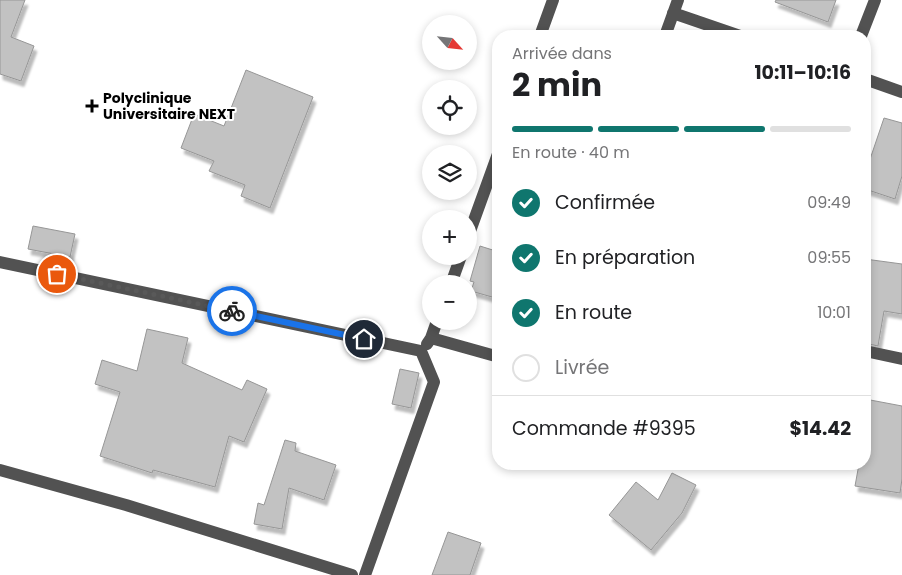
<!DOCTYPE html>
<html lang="fr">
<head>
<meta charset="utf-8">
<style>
  :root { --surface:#fff; --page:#f2f2f2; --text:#202124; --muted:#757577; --line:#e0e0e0; --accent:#0f766e }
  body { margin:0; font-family:Poppins,sans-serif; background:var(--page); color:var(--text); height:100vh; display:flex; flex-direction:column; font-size:19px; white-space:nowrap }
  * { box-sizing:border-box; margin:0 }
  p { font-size:16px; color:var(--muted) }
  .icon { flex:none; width:28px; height:28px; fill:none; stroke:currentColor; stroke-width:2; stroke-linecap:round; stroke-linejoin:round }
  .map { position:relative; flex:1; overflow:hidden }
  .details { position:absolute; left:492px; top:30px; width:379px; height:440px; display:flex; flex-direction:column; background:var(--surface); border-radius:20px; box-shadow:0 2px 8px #0003 }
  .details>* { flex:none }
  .needle { width:32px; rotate:117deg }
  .buttons { position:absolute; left:422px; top:15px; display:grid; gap:10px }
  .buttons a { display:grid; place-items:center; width:55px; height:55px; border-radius:50%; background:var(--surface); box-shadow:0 2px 8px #0003; font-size:25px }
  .pin { position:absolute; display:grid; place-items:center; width:42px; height:42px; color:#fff; margin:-21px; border:2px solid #fff; border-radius:50%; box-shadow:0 1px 5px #0007 }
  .courier { position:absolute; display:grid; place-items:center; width:50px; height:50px; margin:-25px; border:4px solid #1a73e8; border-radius:50%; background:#fff; color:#222; box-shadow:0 1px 6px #0007 }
  .head em { font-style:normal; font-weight:700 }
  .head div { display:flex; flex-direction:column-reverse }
  .head { display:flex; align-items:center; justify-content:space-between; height:85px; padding:0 20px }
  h1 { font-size:32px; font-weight:700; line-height:38px }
  .bar { display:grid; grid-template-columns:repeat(4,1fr); gap:8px 5px; align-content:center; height:60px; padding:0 20px }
  .bar i { height:6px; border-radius:4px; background:var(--line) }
  .bar .active { background:var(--accent) }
  .bar p { grid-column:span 4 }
  .line { display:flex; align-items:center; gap:12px; padding:0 20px; border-top:1px solid var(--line) }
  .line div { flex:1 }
  ol { padding:0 20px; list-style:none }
  li { display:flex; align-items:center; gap:15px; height:55px }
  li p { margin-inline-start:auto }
  li .icon { padding:5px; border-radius:50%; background:var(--accent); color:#fff; stroke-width:4 }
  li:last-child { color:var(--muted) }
  li i { width:28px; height:28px; border:2px solid var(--line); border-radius:50% }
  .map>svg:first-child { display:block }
</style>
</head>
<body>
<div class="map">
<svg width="902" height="575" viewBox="0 0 902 575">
  <defs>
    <filter id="shadow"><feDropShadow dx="3" dy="5.5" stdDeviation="1" flood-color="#0004"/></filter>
  </defs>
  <rect width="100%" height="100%" fill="#fff"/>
  <path fill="#c2c2c2" stroke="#969696" filter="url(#shadow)" d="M 0,0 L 25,0 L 11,37 L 34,46 L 21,81 L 0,74 Z
    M 776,0 L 836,0 L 828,22 L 775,2 Z
    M 246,70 L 313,97 L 270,208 L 241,196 L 245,185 L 209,171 L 214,161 L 181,148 L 194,114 L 224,126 Z
    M 884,118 L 902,123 L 902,176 L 895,199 L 865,189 L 865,174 Z
    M 33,226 L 75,234 L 70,257 L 28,249 Z
    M 480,246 L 499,252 L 499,299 L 471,291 L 474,282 L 470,281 Z
    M 865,259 L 902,264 L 902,314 L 884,311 L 878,346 L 865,343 Z
    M 147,329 L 188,338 L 182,363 L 242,390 L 247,380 L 267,389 L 244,442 L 229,436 L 215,487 L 153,470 L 152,473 L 100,456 L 120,392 L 95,384 L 102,360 L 137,371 Z
    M 400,369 L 419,373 L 411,408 L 392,404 Z
    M 865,399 L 902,406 L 902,479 L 900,493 L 855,486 L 859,464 L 865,464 Z
    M 285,440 L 296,443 L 295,451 L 336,465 L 324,500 L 289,488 L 282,529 L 254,524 L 258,503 L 264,505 Z
    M 672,473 L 696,485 L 682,513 L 651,550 L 609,515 L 636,482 L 658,500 Z
    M 448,532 L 481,543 L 470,575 L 432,575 Z"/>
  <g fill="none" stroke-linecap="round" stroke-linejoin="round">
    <path stroke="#525252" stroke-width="12" d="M 673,13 L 740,36
      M 540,36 L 553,0
      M 665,36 L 678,0
      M 861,36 L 875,0
      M 865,79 L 902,92
      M 469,234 L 499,151
      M 0,262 L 421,351
      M 451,284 L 461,256
      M 431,338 L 499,357
      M 427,344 L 431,338 L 437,321
      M 865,351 L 902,359
      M 0,470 L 126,505 L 352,575
      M 365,575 L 434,382 L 421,351"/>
  </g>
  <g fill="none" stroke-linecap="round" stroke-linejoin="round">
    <path stroke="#595959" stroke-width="5" stroke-dasharray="0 9" d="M 57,274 L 232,311"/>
    <path stroke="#1a73e8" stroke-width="6" d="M 232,311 L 364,339"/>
  </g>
  <path fill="#000" stroke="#fff" stroke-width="2" d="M89.5 98.5h5v5h5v5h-5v5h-5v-5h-5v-5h5z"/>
  <g text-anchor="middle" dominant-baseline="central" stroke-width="4" stroke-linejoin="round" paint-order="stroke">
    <g font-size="14" font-weight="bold" fill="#000" stroke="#fff" text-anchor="start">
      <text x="103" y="98">Polyclinique<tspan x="103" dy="16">Universitaire NEXT</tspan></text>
    </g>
  </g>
</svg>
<div class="buttons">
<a><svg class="needle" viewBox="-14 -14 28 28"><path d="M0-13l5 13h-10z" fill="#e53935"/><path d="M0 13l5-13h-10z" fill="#757577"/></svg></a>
<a><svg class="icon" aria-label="locate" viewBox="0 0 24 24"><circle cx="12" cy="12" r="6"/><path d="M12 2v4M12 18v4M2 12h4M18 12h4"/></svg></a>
<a><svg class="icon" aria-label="layers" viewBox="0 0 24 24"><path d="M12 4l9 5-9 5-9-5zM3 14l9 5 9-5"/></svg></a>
<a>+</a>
<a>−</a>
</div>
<div class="pin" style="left:57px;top:274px;background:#ea580c"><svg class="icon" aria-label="bag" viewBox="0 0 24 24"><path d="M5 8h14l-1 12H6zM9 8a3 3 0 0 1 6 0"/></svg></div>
<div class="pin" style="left:364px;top:339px;background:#1f2937"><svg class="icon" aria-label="home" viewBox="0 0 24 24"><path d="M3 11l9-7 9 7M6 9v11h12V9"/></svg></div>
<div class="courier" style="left:232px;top:311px"><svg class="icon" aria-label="bike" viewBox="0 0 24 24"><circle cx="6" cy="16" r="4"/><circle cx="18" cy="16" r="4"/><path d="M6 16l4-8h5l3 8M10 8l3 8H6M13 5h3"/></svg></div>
<section class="details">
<div class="head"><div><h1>2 min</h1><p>Arrivée dans</p></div><em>10:11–10:16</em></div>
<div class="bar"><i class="active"></i><i class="active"></i><i class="active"></i><i></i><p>En route · 40 m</p></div>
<ol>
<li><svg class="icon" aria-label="check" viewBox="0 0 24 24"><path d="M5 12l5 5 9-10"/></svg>Confirmée<p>09:49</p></li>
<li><svg class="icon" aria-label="check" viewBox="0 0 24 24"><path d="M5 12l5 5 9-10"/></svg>En préparation<p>09:55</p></li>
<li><svg class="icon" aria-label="check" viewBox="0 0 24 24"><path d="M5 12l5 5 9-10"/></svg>En route<p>10:01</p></li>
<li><i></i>Livrée</li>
</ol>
<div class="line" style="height:65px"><div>Commande #9395</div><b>$14.42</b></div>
</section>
</div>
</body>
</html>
